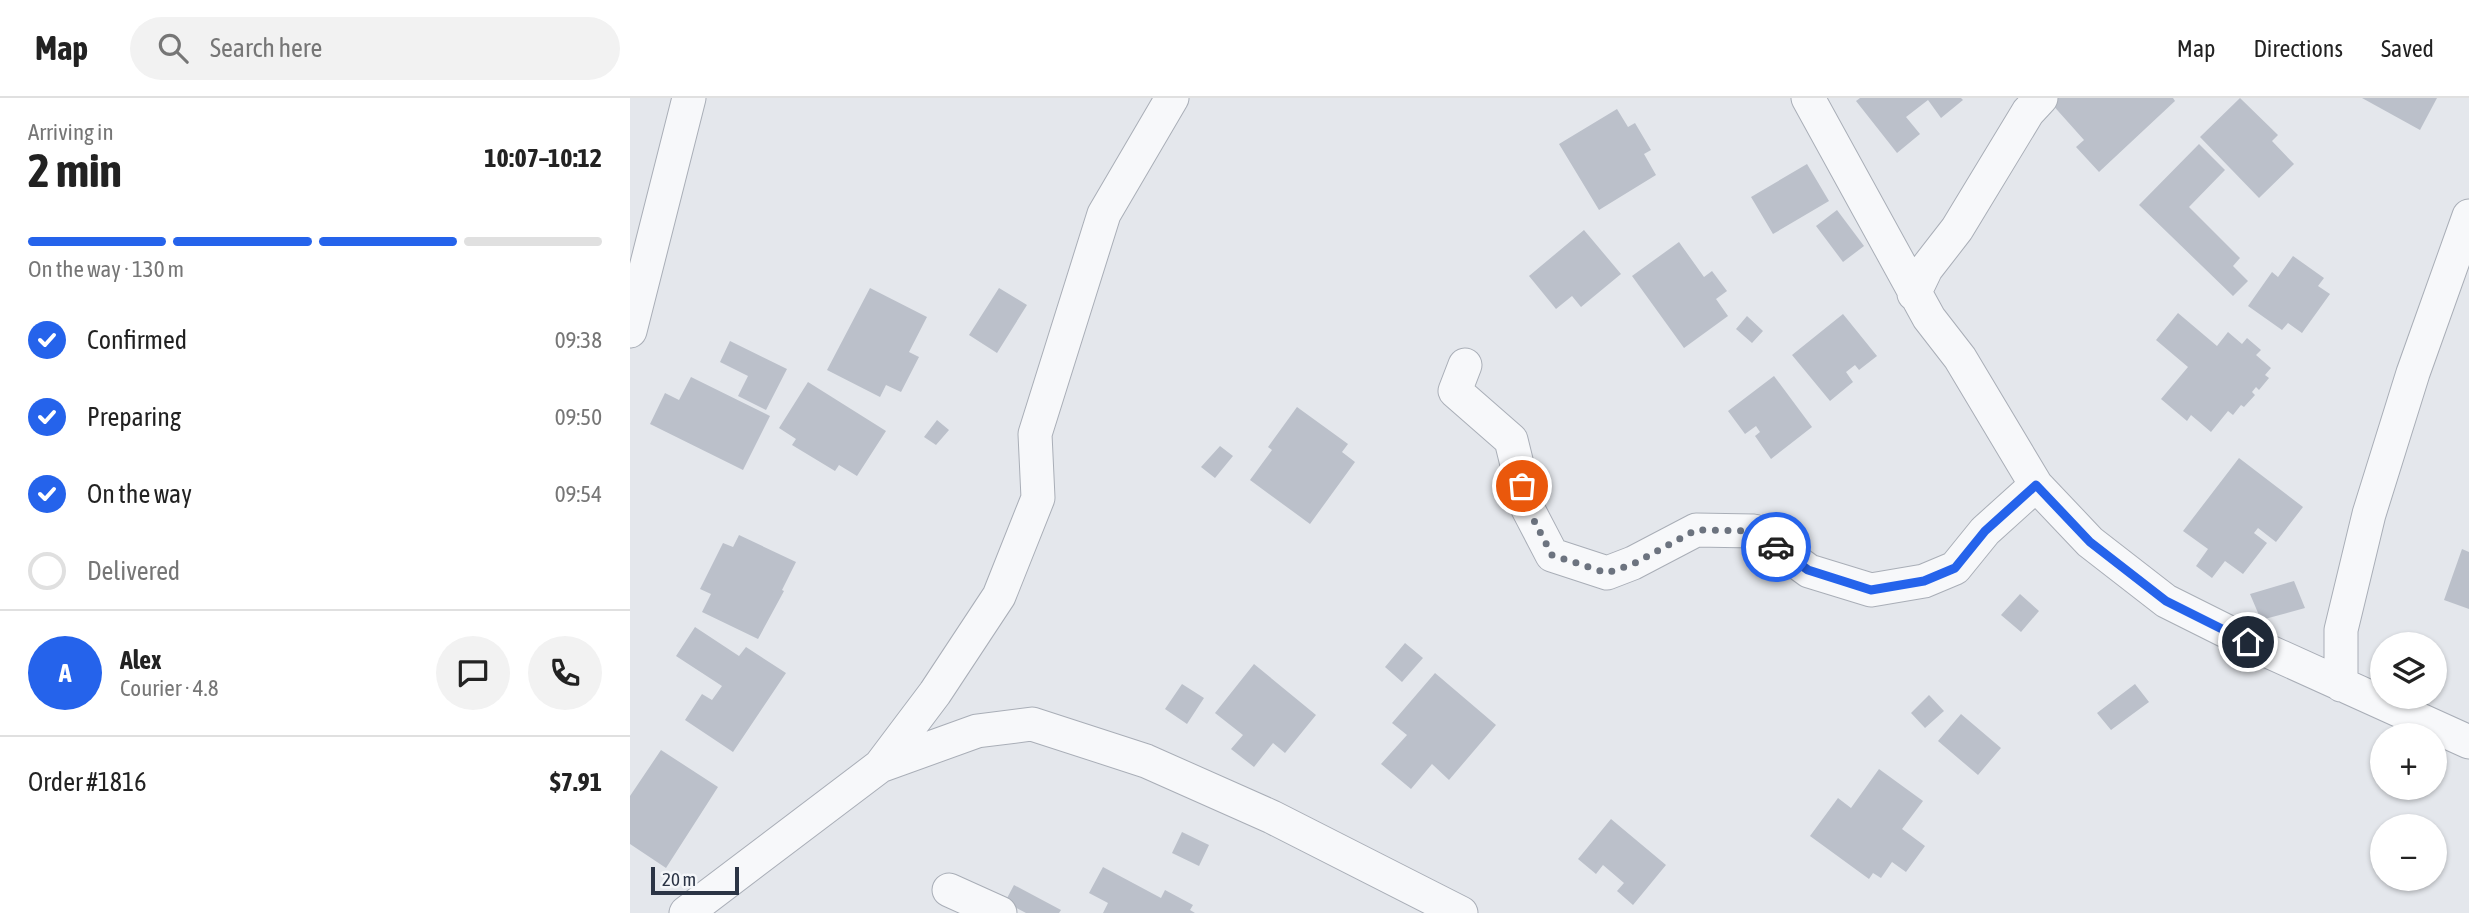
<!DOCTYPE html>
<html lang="en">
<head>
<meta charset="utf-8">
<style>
  :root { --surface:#fff; --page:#f2f2f2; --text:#222; --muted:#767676; --line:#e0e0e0; --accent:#2563eb }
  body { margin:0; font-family:"Asap Condensed",sans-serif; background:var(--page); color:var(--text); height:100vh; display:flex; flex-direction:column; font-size:26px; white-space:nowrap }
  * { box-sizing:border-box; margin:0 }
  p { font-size:23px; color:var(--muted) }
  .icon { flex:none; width:38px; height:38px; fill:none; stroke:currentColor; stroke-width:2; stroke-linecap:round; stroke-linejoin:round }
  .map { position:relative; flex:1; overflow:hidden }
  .details { display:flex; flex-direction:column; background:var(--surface); width:630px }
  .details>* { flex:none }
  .controls { position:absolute; left:1740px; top:534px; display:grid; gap:14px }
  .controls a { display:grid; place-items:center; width:77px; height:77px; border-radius:50%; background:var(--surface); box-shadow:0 2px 5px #0004; font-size:35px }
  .scale { position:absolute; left:21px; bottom:18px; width:88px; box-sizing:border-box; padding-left:7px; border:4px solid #2b3445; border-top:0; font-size:19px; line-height:24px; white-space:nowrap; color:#2b3445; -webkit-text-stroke:5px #f4f6f9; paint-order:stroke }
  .pin { position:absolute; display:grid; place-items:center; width:60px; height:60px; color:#fff; margin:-30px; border:4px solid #fff; border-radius:50%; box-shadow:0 2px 7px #0007 }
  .courier { position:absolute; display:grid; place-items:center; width:70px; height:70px; margin:-35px; border:5px solid #2563eb; border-radius:50%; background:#fff; color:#222; box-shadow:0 2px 9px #0007 }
  .head em { font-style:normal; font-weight:700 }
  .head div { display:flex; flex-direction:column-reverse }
  .head { display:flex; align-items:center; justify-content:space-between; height:119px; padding:0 28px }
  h1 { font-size:46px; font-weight:700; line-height:52px }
  .bar { display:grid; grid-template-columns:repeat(4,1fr); gap:10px 7px; align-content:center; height:84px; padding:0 28px }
  .bar i { height:9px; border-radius:5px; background:var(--line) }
  .bar .active { background:var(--accent) }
  .bar p { grid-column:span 4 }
  .line { display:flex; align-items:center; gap:18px; padding:0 28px; border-top:2px solid var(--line) }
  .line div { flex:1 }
  .round { display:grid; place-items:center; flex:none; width:74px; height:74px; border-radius:37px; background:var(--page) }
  ol { padding:0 28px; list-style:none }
  li { display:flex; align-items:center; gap:21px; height:77px }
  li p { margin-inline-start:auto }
  li .icon { padding:7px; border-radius:50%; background:var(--accent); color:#fff; stroke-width:4 }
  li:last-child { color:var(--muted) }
  li i { width:38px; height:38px; border:4px solid var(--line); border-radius:50% }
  header { display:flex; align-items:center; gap:42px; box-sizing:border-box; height:98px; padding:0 35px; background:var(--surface); border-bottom:2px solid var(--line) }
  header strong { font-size:33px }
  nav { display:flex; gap:38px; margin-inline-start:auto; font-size:24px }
  .search { width:490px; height:63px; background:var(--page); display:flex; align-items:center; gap:18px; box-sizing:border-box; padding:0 24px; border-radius:38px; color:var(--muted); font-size:26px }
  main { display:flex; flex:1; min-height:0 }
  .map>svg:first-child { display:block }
</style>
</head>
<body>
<header>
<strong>Map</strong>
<div class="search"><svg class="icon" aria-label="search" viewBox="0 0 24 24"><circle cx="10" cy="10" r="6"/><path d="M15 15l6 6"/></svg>Search here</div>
<nav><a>Map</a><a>Directions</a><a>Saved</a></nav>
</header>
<main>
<section class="details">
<div class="head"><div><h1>2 min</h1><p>Arriving in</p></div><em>10:07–10:12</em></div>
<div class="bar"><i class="active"></i><i class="active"></i><i class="active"></i><i></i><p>On the way · 130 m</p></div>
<ol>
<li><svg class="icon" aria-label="check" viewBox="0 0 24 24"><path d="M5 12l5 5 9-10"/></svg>Confirmed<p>09:38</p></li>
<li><svg class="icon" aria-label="check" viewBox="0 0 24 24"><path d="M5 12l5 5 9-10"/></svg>Preparing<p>09:50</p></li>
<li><svg class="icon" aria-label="check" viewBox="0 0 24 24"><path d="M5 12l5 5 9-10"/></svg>On the way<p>09:54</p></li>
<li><i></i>Delivered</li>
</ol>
<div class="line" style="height:126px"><b class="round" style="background:var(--accent);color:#fff">A</b><div><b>Alex</b><p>Courier · 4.8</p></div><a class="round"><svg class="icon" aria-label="chat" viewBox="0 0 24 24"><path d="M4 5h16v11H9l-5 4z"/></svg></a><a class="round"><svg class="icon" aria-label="phone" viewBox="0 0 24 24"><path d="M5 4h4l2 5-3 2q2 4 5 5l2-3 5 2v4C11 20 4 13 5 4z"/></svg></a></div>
<div class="line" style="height:91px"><div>Order #1816</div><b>$7.91</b></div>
</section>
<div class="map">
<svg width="1839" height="815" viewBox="0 0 1839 815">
  <rect width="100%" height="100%" fill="#e4e7ec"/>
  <path fill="#bbc0ca" d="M 1230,0 L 1331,0 L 1333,2 L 1311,20 L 1298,2 L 1276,19 L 1290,36 L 1267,55 L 1226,3 Z
    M 1423,0 L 1543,0 L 1545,3 L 1469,74 L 1446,49 L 1454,42 L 1420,4 Z
    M 1610,0 L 1648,37 L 1642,43 L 1664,66 L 1629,100 L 1570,39 Z
    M 1732,0 L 1807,0 L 1790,32 Z
    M 987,11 L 998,29 L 1005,25 L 1021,52 L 1014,56 L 1026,77 L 969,112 L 929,46 Z
    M 1569,46 L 1595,72 L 1559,109 L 1610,160 L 1603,168 L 1618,183 L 1603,198 L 1509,107 Z
    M 1177,66 L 1199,103 L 1143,136 L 1121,99 Z
    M 1207,112 L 1234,148 L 1213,164 L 1186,128 Z
    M 954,132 L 991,176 L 951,209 L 942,198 L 926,211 L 899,178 Z
    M 1049,144 L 1074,179 L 1082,173 L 1097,193 L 1086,201 L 1098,218 L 1054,250 L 1002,178 Z
    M 1663,158 L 1694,180 L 1688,188 L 1700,196 L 1672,235 L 1658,225 L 1652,232 L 1618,208 L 1642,174 L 1648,179 Z
    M 240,190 L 297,219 L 279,254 L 289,259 L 271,294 L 256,287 L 250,299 L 197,272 Z
    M 369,190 L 397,207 L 367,255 L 339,237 Z
    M 1548,215 L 1587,248 L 1598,234 L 1612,246 L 1617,240 L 1631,252 L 1626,257 L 1641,270 L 1635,277 L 1639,280 L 1629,292 L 1626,289 L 1622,294 L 1625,297 L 1614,309 L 1611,307 L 1603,317 L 1598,313 L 1581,334 L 1561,317 L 1557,323 L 1531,301 L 1558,269 L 1526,242 Z
    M 1213,216 L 1247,258 L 1229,272 L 1225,267 L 1216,274 L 1223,284 L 1200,303 L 1162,257 Z
    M 1117,218 L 1133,233 L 1122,245 L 1106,231 Z
    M 100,243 L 157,271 L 136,312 L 108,298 L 118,278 L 90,264 Z
    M 1144,278 L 1182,329 L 1141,361 L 1125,338 L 1130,334 L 1126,328 L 1115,336 L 1098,313 Z
    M 61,279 L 140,318 L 113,372 L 20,326 L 35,295 L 49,302 Z
    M 178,284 L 256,333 L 227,378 L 209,367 L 205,373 L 162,347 L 166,341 L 149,330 Z
    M 667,309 L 718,346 L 712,354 L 725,364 L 680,426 L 620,382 L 642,352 L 638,349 Z
    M 307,322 L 319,332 L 306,347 L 294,339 Z
    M 590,348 L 603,358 L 585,380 L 571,369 Z
    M 1609,360 L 1673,409 L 1646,444 L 1628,430 L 1624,435 L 1637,445 L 1613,476 L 1595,463 L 1582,480 L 1566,468 L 1578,451 L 1553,433 Z
    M 109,437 L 166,464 L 152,492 L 154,493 L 128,541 L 72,514 L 81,496 L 70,491 L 93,445 L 103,449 Z
    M 1832,451 L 1839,454 L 1839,511 L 1814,502 Z
    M 1664,483 L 1675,510 L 1631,522 L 1620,496 Z
    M 1390,496 L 1409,513 L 1391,534 L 1371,517 Z
    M 65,529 L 109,558 L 116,549 L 156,575 L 103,654 L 55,622 L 72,596 L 82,602 L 92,588 L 46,558 Z
    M 775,545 L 793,560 L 772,584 L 755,569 Z
    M 624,566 L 686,617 L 655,655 L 643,645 L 624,669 L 601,651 L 613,637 L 585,615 Z
    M 805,575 L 866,627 L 819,682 L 802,666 L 781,691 L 751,666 L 777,637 L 762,625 Z
    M 552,586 L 574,600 L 557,626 L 535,611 Z
    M 1505,586 L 1519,604 L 1481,632 L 1467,615 Z
    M 1299,597 L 1314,613 L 1295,630 L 1281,615 Z
    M 1331,616 L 1371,650 L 1348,677 L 1308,643 Z
    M 31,652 L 88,689 L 36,770 L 0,746 L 0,698 Z
    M 1249,671 L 1293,703 L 1272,731 L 1295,748 L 1276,774 L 1262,764 L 1251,780 L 1243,775 L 1239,781 L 1180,738 L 1208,700 L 1221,710 Z
    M 981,721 L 1036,767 L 1003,807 L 987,793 L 994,785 L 973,767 L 966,776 L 948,761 Z
    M 552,734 L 579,747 L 569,768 L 542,755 Z
    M 473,769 L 531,800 L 535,792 L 563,807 L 560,812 L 565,815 L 473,815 L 478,805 L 459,795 Z
    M 384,787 L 431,812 L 429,815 L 396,815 L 375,804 Z"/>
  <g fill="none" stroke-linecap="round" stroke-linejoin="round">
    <g stroke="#a9aeb7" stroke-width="35">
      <path id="street" d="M 1178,0 L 1299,220 L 1330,260 L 1406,387 L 1460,444 L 1536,503 L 1618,544 L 1839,644
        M 1284,196 L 1296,171 L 1327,131 L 1398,14 L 1411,0
        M 0,233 L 59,0
        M 835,267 L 825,293 L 881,342 L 898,411 L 922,457 L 977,475 L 1003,465 L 1066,432 L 1124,433 L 1179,473 L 1241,492 L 1294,483 L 1325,470 L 1355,433 L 1406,387
        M 1711,587 L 1711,532 L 1739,416 L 1783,275 L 1839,118
        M 250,668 L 305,595 L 369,498 L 408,400 L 405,336 L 474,116 L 542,0
        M 319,792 L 370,815
        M 56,815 L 250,668 L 347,633 L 402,626 L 516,663 L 642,719 L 831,815"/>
    </g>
    <use href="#street" stroke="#f7f8fa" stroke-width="33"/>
  </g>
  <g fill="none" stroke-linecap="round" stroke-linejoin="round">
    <path stroke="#6c737f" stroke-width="7" stroke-dasharray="0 12.6" d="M 892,388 L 898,411 L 922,457 L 977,475 L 1003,466 L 1066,432 L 1124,433 L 1146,449"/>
    <path stroke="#2563eb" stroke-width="9" d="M 1146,449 L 1178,472 L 1241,492 L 1294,483 L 1325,470 L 1355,433 L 1406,387 L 1460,444 L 1536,503 L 1618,544"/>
  </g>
</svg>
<div class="controls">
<a><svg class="icon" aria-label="layers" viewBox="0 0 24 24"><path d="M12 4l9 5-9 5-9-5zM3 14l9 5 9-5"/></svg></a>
<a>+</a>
<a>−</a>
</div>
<div class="scale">20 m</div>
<div class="pin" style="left:892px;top:388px;background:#ea580c"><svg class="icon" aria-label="bag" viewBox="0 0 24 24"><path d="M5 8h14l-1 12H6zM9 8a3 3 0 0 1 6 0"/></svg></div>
<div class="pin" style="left:1618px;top:544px;background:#1f2937"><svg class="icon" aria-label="home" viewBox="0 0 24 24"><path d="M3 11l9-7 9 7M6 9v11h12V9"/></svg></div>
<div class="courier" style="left:1146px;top:449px"><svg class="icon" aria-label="car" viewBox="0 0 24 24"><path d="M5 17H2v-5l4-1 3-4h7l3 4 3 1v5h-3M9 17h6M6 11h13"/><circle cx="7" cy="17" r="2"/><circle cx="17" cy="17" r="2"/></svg></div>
</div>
</main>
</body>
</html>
